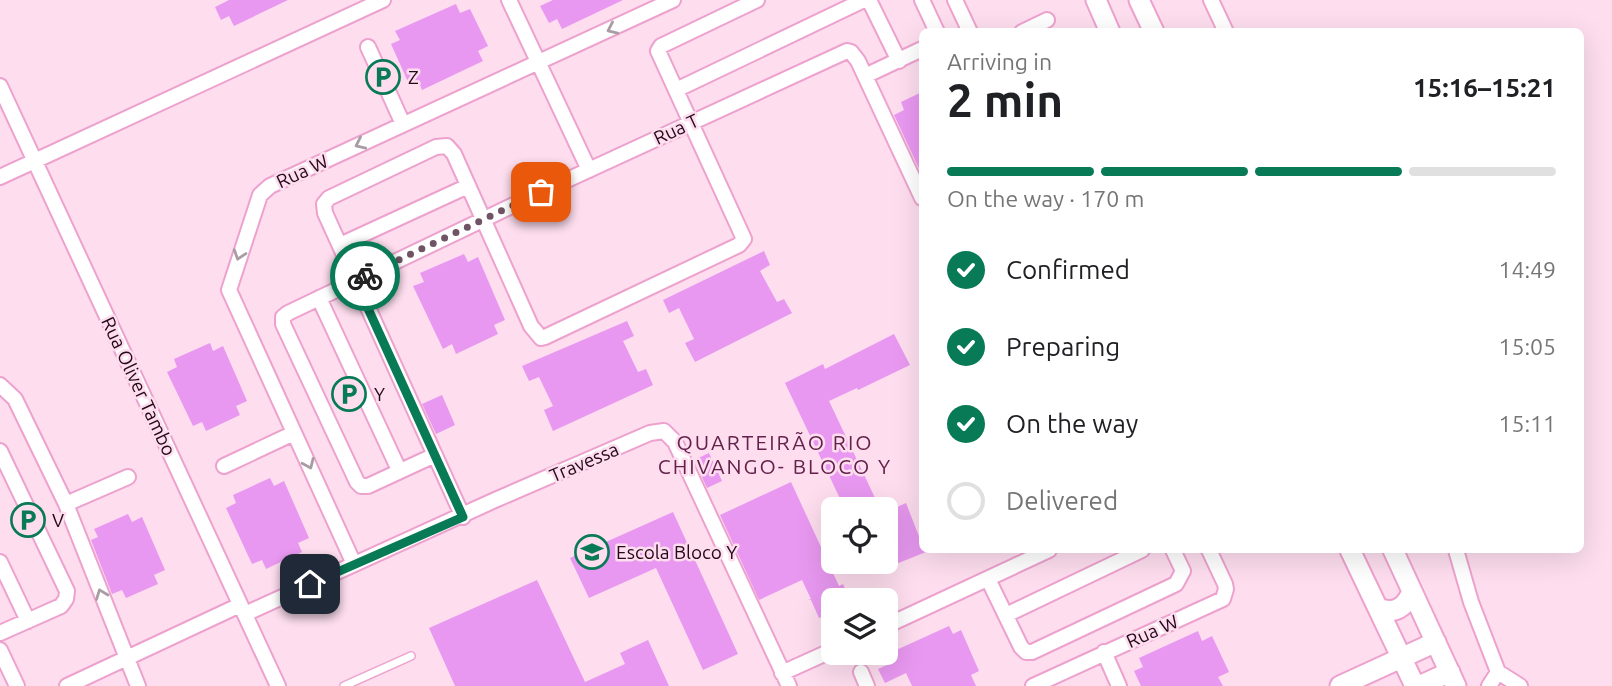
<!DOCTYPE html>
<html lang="en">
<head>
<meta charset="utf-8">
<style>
  :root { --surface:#fff; --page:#f6f6f6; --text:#202124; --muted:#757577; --line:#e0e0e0; --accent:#087a56 }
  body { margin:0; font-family:Ubuntu,sans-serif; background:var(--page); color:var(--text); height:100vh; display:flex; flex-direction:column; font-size:26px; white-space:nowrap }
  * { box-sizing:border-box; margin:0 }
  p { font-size:23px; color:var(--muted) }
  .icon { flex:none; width:38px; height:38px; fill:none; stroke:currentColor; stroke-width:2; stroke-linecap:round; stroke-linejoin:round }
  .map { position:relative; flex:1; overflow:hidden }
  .sheet { position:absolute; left:919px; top:28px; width:665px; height:525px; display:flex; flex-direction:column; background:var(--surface); border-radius:10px; box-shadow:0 7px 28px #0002 }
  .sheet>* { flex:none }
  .controls { position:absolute; left:821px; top:497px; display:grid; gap:14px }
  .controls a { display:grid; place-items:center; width:77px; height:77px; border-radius:10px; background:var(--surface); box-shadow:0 7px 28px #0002; font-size:35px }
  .pin { position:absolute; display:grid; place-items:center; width:60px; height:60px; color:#fff; margin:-30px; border-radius:14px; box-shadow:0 4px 10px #0006 }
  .courier { position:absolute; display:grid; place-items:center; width:70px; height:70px; margin:-35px; border:5px solid #087a56; border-radius:50%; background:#fff; color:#222; box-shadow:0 2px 9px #0007 }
  .headline em { font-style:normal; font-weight:700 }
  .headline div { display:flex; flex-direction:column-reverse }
  .headline { display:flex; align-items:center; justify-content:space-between; height:119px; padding:0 28px }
  h1 { font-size:46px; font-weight:700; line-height:52px }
  .bar { display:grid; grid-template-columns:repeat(4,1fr); gap:10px 7px; align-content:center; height:84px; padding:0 28px }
  .bar i { height:9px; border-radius:5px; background:var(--line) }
  .bar .on { background:var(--accent) }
  .bar p { grid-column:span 4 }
  ol { padding:0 28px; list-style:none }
  li { display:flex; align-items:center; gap:21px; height:77px }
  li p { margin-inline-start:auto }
  li .icon { padding:7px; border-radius:50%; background:var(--accent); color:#fff; stroke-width:4 }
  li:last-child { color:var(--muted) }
  li i { width:38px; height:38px; border:4px solid var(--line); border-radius:50% }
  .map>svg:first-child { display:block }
</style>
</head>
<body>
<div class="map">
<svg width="1612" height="686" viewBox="0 0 1612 686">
  <rect width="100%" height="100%" fill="#fdddee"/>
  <path fill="#e898f0" d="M 229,0 L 288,0 L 234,26 L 229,16 L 221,20 L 215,7 Z
    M 553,0 L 623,0 L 562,29 L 557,19 L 549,23 L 540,6 Z
    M 456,4 L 460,13 L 470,9 L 488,46 L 478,51 L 483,61 L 422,90 L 418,80 L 409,84 L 391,44 L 400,40 L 395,31 Z
    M 922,92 L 922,175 L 894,115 L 904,110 L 901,102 Z
    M 764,251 L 770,265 L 760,271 L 777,302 L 784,299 L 792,313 L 695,362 L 685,343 L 694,339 L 679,308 L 669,313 L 663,300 Z
    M 464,254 L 468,262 L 478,257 L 505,320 L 494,325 L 498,334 L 456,354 L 452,344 L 443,349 L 413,286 L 424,282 L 420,273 Z
    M 627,321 L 634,336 L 623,341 L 638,372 L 646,369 L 653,385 L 553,431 L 544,410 L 553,406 L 539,377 L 529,381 L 522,366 Z
    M 894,334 L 910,365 L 858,390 L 857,388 L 829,401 L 877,502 L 862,509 L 845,509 L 785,383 L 823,364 L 825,369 Z
    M 210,343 L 213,351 L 223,346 L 247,401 L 236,406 L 240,415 L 206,431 L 202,422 L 193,426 L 167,372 L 177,367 L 174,359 Z
    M 442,395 L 455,425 L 436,434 L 422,404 Z
    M 709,453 L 722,481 L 707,488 L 694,460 Z
    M 270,478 L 274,486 L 284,481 L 309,538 L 298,543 L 302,552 L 266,569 L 262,560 L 252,564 L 226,508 L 236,503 L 233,495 Z
    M 791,482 L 839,586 L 843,584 L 850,600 L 833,600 L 833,612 L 819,618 L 811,600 L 808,600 L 811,599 L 802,580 L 759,600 L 720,515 Z
    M 906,503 L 922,544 L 922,550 L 926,552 L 886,568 L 886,512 Z
    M 673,512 L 738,654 L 703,670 L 656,568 L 589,598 L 570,558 Z
    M 128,514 L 132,522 L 142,517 L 165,570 L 154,575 L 158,584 L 126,598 L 122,590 L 112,594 L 91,540 L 98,537 L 94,529 Z
    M 537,580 L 585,682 L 625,664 L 620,653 L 648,640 L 669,686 L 455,686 L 429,628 Z
    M 949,626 L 953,634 L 961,630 L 979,671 L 971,675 L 976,686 L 912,686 L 906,673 L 885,683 L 878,669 L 887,665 L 883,656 Z
    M 1198,631 L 1202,641 L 1212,636 L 1229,672 L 1218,677 L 1223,686 L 1141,686 L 1134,671 L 1143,667 L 1139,658 Z"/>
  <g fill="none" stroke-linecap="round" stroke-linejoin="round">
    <g stroke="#eda2ce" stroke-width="10">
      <path id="lane" d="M 344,686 L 411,656"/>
    </g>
    <g stroke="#eda2ce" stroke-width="18">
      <path id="street" d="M 509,0 L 589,170
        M 869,0 L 899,61
        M 922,0 L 937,32
        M 955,0 L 970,32
        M 1211,0 L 1226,32
        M 1022,32 L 1047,20
        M 368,47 L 403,124
        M 865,76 L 922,49
        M 0,86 L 278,686
        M 676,90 L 864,0
        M 0,177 L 383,0
        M 340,245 L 468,186
        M 319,298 L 399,470
        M 0,385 L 15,399 L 66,504 L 138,686
        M 0,451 L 67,591 L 66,599 L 61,606 L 0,633
        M 435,455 L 368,486 L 361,486 L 357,482 L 283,324 L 283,317 L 288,313 L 541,192 L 847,51 L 851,52 L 858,61 L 922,198
        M 224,466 L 294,433
        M 66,504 L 128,477
        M 463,517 L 325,213 L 324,204 L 329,198 L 436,147 L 447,146 L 454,154 L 531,326 L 541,338 L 545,337 L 739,245 L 744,239 L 658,51 L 661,46 L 757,0
        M 1456,550 L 1471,602 L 1498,672 L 1520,686
        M 0,562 L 28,621
        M 354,564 L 229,290 L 260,195 L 270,186 L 673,0
        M 988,579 L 1021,647 L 1026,652 L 1032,652 L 1176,584 L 1183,571 L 1173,550
        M 245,614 L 495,500 L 650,433 L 664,431 L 675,442 L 789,686
        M 1006,615 L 1142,550
        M 886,626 L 1049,550
        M 0,650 L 17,686
        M 1104,652 L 1119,686
        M 861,672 L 867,686
        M 782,673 L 833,650
        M 67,686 L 240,605
        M 1033,686 L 1223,599 L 1226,589 L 1225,584 L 1209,550
        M 1489,686 L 1498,672"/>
    </g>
    <g stroke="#eda2ce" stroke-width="23">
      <path id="secondary" d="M 1096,0 L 1110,32
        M 1139,0 L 1154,32
        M 1350,550 L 1415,686
        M 1393,550 L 1456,686
        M 1378,608 C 1395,615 1406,607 1412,591
        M 1340,686 L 1436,642
        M 1419,686 L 1450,672"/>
    </g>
    <use href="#lane" stroke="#fff" stroke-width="7"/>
    <use href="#street" stroke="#fff" stroke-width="14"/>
    <use href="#secondary" stroke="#fff" stroke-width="19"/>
  </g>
  <defs><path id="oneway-chevron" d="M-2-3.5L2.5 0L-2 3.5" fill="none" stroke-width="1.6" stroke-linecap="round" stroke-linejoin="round" transform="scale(1.75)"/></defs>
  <g stroke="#a79da3">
    <use href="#oneway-chevron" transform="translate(612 29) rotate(155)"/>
    <use href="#oneway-chevron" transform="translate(360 144) rotate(155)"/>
    <use href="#oneway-chevron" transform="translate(239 255) rotate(108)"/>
    <use href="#oneway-chevron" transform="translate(309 464) rotate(66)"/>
    <use href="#oneway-chevron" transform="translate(101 594) rotate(-111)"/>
  </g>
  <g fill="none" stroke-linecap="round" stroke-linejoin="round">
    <path stroke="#705364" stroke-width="7" stroke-dasharray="0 12.6" d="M 365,276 L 541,192"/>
    <path stroke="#087a56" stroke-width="9" d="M 310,584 L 463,517 L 355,280 L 365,276"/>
  </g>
  <defs>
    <g id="parking-ring" transform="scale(1.75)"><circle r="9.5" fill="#fdddee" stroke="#087a56" stroke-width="1.5"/><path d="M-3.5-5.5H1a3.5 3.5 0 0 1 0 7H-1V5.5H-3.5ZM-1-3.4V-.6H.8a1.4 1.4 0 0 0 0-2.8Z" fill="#087a56"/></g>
    <g id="school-ring" transform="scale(1.75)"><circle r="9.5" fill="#fdddee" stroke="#087a56" stroke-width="1.5"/><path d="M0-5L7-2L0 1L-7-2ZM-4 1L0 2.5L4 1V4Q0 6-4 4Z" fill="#087a56"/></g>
  </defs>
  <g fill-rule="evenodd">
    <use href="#parking-ring" x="383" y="77"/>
    <use href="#parking-ring" x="349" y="394"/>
    <use href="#parking-ring" x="28" y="520"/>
    <use href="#school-ring" x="592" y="552"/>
  </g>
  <g text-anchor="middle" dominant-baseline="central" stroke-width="5" stroke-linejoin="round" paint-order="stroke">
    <g font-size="19" fill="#24091a" stroke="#fdddee" text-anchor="start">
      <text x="408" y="77">Z</text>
      <text x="374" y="394">Y</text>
      <text x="52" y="520">V</text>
      <text x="616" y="552">Escola Bloco Y</text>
    </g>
    <g font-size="19" fill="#24091a" stroke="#fdddee">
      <text transform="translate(676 129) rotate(-25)">Rua T</text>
      <text transform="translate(302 171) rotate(-25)">Rua W</text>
      <text transform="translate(139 386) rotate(65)">Rua Oliver Tambo</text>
      <text transform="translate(584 462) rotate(-23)">Travessa</text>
      <text transform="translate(1152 631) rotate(-24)">Rua W</text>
    </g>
    <g font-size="21" letter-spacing="2" fill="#61214b" stroke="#fdddee">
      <text x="775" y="442">QUARTEIRÃO RIO<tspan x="775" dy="24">CHIVANGO- BLOCO Y</tspan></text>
    </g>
  </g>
</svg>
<div class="controls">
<a><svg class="icon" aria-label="locate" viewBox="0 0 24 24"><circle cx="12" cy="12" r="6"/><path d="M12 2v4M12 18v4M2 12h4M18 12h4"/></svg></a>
<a><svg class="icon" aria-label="layers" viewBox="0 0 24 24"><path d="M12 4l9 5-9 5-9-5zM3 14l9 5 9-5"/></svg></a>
</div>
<div class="pin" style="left:541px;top:192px;background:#ea580c"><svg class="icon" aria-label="bag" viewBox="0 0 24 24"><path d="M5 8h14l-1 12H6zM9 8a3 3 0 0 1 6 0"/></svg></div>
<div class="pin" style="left:310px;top:584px;background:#1f2937"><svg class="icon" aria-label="home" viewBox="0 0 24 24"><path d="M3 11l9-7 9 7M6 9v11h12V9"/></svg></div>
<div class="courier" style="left:365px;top:276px"><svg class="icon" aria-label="bike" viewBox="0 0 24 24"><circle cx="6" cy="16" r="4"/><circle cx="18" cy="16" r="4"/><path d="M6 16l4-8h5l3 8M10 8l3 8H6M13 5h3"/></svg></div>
<section class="sheet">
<div class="headline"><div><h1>2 min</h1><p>Arriving in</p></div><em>15:16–15:21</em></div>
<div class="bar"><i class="on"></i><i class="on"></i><i class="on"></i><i></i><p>On the way · 170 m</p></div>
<ol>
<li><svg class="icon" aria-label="check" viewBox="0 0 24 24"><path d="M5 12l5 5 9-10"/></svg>Confirmed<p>14:49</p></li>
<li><svg class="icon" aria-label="check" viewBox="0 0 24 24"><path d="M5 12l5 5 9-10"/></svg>Preparing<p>15:05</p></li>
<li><svg class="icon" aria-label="check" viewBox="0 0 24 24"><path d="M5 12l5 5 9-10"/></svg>On the way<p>15:11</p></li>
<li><i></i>Delivered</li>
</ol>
</section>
</div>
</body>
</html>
